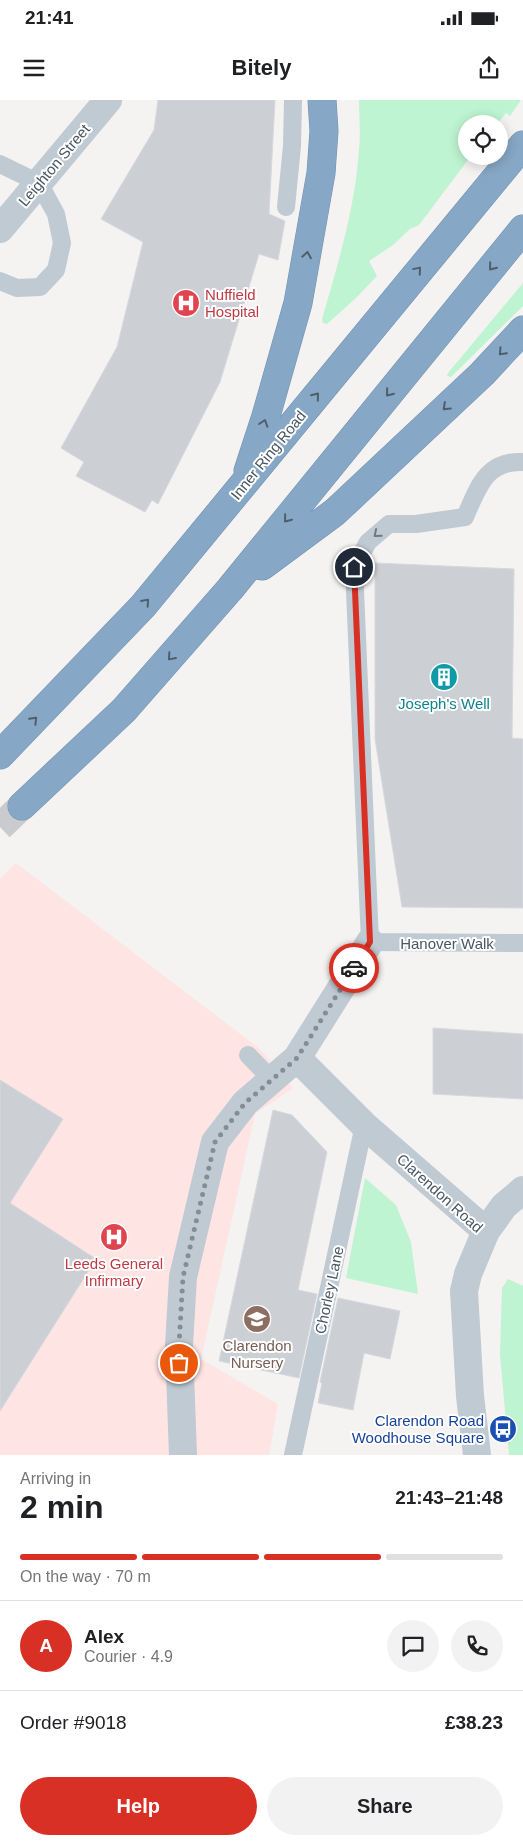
<!DOCTYPE html>
<html lang="en">
<head>
<meta charset="utf-8">
<style>
  :root { --surface:#fff; --page:#f2f2f2; --text:#202124; --muted:#757577; --line:#e0e0e0; --accent:#d93025 }
  body { margin:0; font-family:Arial,sans-serif; background:var(--page); color:var(--text); height:100vh; display:flex; flex-direction:column; font-size:19px; white-space:nowrap }
  * { box-sizing:border-box; margin:0 }
  p { font-size:16px; color:var(--muted) }
  .icon { flex:none; width:28px; height:28px; fill:none; stroke:currentColor; stroke-width:2; stroke-linecap:round; stroke-linejoin:round }
  .map { position:relative; height:1355px; overflow:hidden }
  .details { display:flex; flex-direction:column; background:var(--surface); flex:1 }
  .details>* { flex:none }
  .buttons { position:absolute; left:458px; top:15px; display:grid; gap:10px }
  .buttons a { display:grid; place-items:center; width:50px; height:50px; border-radius:50%; background:var(--surface); box-shadow:0 2px 12px #0003; font-size:25px }
  .pin { position:absolute; display:grid; place-items:center; width:42px; height:42px; color:#fff; margin:-21px; border:2px solid #fff; border-radius:50%; box-shadow:0 1px 5px #0007 }
  .courier { position:absolute; display:grid; place-items:center; width:50px; height:50px; margin:-25px; border:4px solid #d93025; border-radius:50%; background:#fff; color:#222; box-shadow:0 1px 6px #0007 }
  .overview em { font-style:normal; font-weight:700 }
  .overview div { display:flex; flex-direction:column-reverse }
  .overview { display:flex; align-items:center; justify-content:space-between; height:85px; padding:0 20px }
  h1 { font-size:32px; font-weight:700; line-height:38px }
  .bar { display:grid; grid-template-columns:repeat(4,1fr); gap:8px 5px; align-content:center; height:60px; padding:0 20px }
  .bar i { height:6px; border-radius:4px; background:var(--line) }
  .bar .active { background:var(--accent) }
  .bar p { grid-column:span 4 }
  .line { display:flex; align-items:center; gap:12px; padding:0 20px; border-top:1px solid var(--line) }
  .line div { flex:1 }
  .round { display:grid; place-items:center; flex:none; width:52px; height:52px; border-radius:26px; background:var(--page) }
  .action { display:flex; gap:10px; margin-top:auto; padding:10px 20px }
  .action a { flex:1; height:58px; border-radius:30px; background:var(--accent); color:#fff; font-size:20px; font-weight:700; line-height:58px; text-align:center }
  .action a+a { background:var(--page); color:var(--text) }
  .status { display:flex; justify-content:space-between; align-items:center; height:35px; padding:0 25px; background:var(--surface); direction:ltr }
  .status svg { height:14px; fill:currentColor }
  header { display:flex; justify-content:space-between; align-items:center; height:65px; padding:0 20px; background:var(--surface); font-size:22px; font-weight:700 }
  .map>svg:first-child { display:block }
</style>
</head>
<body>
<div class="status"><b>21:41</b><svg viewBox="0 0 49 12"><path d="M0 12V9h3v3zM5 12V6h3v6zM10 12V3h3v9zM15 12V0h3v12zM26 1h20v11H26zM47 4h2v5h-2z"/></svg></div>
<header><svg class="icon" aria-label="menu" viewBox="0 0 24 24"><path d="M4 6h16M4 12h16M4 18h16"/></svg>Bitely<svg class="icon" aria-label="share" viewBox="0 0 24 24"><path d="M12 15V3M7 8l5-5 5 5M5 13v7h14v-7"/></svg></header>
<div class="map">
<svg width="523" height="1355" viewBox="0 0 523 1355">
  <rect width="100%" height="100%" fill="#f5f2f2"/>
  <path fill="#fee4e3" d="M 16,763 L 260,949 L 293,988 L 255,1014 L 201,1259 L 278,1304 L 269,1355 L 0,1355 L 0,779 Z"/>
  <path fill="#bef4d1" d="M 359,0 L 521,0 L 510,16 L 506,13 L 497,24 L 466,24 L 466,56 L 471,56 L 419,125 L 410,129 L 393,145 L 369,161 L 377,176 L 356,198 L 327,224 L 323,223 L 322,219 C 338,164 355,108 359,50 C 361,34 359,17 359,0 Z
    M 523,183 L 523,206 L 451,277 L 447,276 L 448,273 Z
    M 365,1078 L 396,1105 L 411,1142 L 418,1194 L 346,1178 Z
    M 508,1179 L 523,1186 L 523,1355 L 509,1355 L 500,1255 L 502,1188 Z"/>
  <path fill="#ccd0d5" stroke="#d6d8de" d="M 158,0 L 275,0 L 269,114 L 285,121 L 278,160 L 259,154 L 220,282 L 158,404 L 152,400 L 145,412 L 76,376 L 84,362 L 61,348 L 117,247 L 143,142 L 101,119 L 154,30 Z
    M 375,463 L 514,469 L 512,638 L 523,639 L 523,808 L 402,807 L 375,639 Z
    M 433,928 L 523,934 L 523,999 L 433,994 Z
    M 0,980 L 63,1019 L 10,1103 L 96,1159 L 0,1311 Z
    M 273,1010 L 292,1015 L 327,1052 L 298,1190 L 317,1194 L 299,1278 L 219,1261 Z
    M 338,1198 L 400,1211 L 390,1259 L 364,1253 L 353,1310 L 318,1303 L 322,1283 L 320,1282 Z"/>
  <g fill="none" stroke-linecap="round" stroke-linejoin="round">
    <path stroke="#cacbce" stroke-width="28" stroke-dasharray="28 14" stroke-linecap="butt" d="M 0,727 L 22,706"/>
    <g stroke="#7192b1" stroke-width="29">
      <path id="motorway" d="M 248,371 L 266,316 L 298,203 L 321,73 L 324,31 L 322,0
        M 262,466 L 335,412 L 482,274 L 523,230
        M 0,655 L 143,506 L 523,45
        M 22,706 L 124,610 L 230,489 L 523,129"/>
    </g>
    <path stroke="#bfcad3" stroke-width="18" d="M 0,64 L 39,83 L 56,114 L 62,143 L 56,170 L 40,187 L 17,188 L 0,181
      M 286,107 L 292,46 L 293,0
      M 523,362 C 486,360 478,388 465,417 L 416,424 L 389,424 L 368,442 L 354,467 L 370,842 L 523,843
      M 248,955 L 272,980
      M 293,1355 L 364,1025"/>
    <path stroke="#bfcad3" stroke-width="28" d="M 0,129 L 108,0
      M 297,958 L 364,1025 L 486,1131
      M 183,1355 L 179,1245 L 183,1177 L 215,1042 L 245,1003 L 297,958 L 370,842"/>
    <path stroke="#bfcad3" stroke-width="28" d="M 477,1355 L 470,1296 L 464,1191 L 468,1174 L 486,1131 L 504,1106 L 523,1090"/>
    <use href="#motorway" stroke="#86a7c5" stroke-width="28"/>
  </g>
  <defs><path id="oneway-chevron" d="M-2-3.5L2.5 0L-2 3.5" fill="none" stroke-width="1.6" stroke-linecap="round" stroke-linejoin="round" transform="scale(1.25)"/></defs>
  <g stroke="#4e5f6c">
    <use href="#oneway-chevron" transform="translate(307 155) rotate(-80)"/>
    <use href="#oneway-chevron" transform="translate(492 167) rotate(129)"/>
    <use href="#oneway-chevron" transform="translate(418 170) rotate(-50)"/>
    <use href="#oneway-chevron" transform="translate(502 252) rotate(133)"/>
    <use href="#oneway-chevron" transform="translate(389 293) rotate(129)"/>
    <use href="#oneway-chevron" transform="translate(316 296) rotate(-51)"/>
    <use href="#oneway-chevron" transform="translate(446 307) rotate(137)"/>
    <use href="#oneway-chevron" transform="translate(264 323) rotate(-72)"/>
    <use href="#oneway-chevron" transform="translate(287 419) rotate(129)"/>
    <use href="#oneway-chevron" transform="translate(146 502) rotate(-49)"/>
    <use href="#oneway-chevron" transform="translate(171 557) rotate(131)"/>
    <use href="#oneway-chevron" transform="translate(34 620) rotate(-46)"/>
  </g>
  <use stroke="#6c7a84" href="#oneway-chevron" transform="translate(377 434) rotate(140)"/>
  <g fill="none" stroke-linecap="round" stroke-linejoin="round">
    <path stroke="#858d94" stroke-width="5" stroke-dasharray="0 9" d="M 179,1263 L 179,1245 L 183,1177 L 215,1042 L 245,1003 L 297,958 L 354,868"/>
    <path stroke="#d93025" stroke-width="6" d="M 354,467 L 370,842 L 354,868"/>
  </g>
  <defs>
    <g id="hospital-disc" transform="scale(1.4375)"><circle r="9.5" fill="#e0444e" stroke="#fff"/><path d="M-5-5h3v3.5h4V-5h3V5h-3V1.5h-4V5h-3Z" fill="#fff"/></g>
    <g id="building-disc" transform="scale(1.4375)"><circle r="9.5" fill="#0f9aa8" stroke="#fff"/><path d="M-4-6H4V6H1V3H-1V6H-4ZM-2.5-4.3h1.7v1.8h-1.7ZM.8-4.3h1.7v1.8H.8ZM-2.5-1h1.7V.8h-1.7ZM.8-1h1.7V.8H.8Z" fill="#fff"/></g>
    <g id="school-disc" transform="scale(1.4375)"><circle r="9.5" fill="#8d6e63" stroke="#fff"/><path d="M0-5L7-2L0 1L-7-2ZM-4 1L0 2.5L4 1V4Q0 6-4 4Z" fill="#fff"/></g>
    <g id="bus-disc" transform="scale(1.4375)"><circle r="9.5" fill="#1a4fb4" stroke="#fff"/><path d="M-5-6H5V4H4V6H2V4H-2V6H-4V4H-5ZM-3.5-4V0h7V-4ZM-3.5 1.2v1.5H-2V1.2ZM2 1.2v1.5H3.5V1.2Z" fill="#fff"/></g>
  </defs>
  <g fill-rule="evenodd">
    <use href="#hospital-disc" x="186" y="203"/>
    <use href="#building-disc" x="444" y="577"/>
    <use href="#hospital-disc" x="114" y="1137"/>
    <use href="#school-disc" x="257" y="1219"/>
    <use href="#bus-disc" x="503" y="1329"/>
  </g>
  <g text-anchor="middle" dominant-baseline="central" stroke-width="4" stroke-linejoin="round" paint-order="stroke">
    <g font-size="15" fill="#485762" stroke="#fff">
      <text transform="translate(54 65) rotate(-50)">Leighton Street</text>
      <text transform="translate(268 355) rotate(-51)">Inner Ring Road</text>
      <text x="447" y="843">Hanover Walk</text>
      <text transform="translate(440 1093) rotate(42)">Clarendon Road</text>
      <text transform="translate(329 1190) rotate(-78)">Chorley Lane</text>
    </g>
    <g font-size="15" fill="#be3a42" stroke="#fff" text-anchor="start">
      <text x="205" y="194">Nuffield<tspan x="205" dy="17">Hospital</tspan></text>
      <text x="114" y="1163" text-anchor="middle">Leeds General<tspan x="114" dy="17">Infirmary</tspan></text>
    </g>
    <g font-size="15" fill="#0d838f" stroke="#fff">
      <text x="444" y="603">Joseph's Well</text>
    </g>
    <g font-size="15" fill="#785e54" stroke="#fff">
      <text x="257" y="1245">Clarendon<tspan x="257" dy="17">Nursery</tspan></text>
    </g>
    <g font-size="15" fill="#164399" stroke="#fff" text-anchor="end">
      <text x="484" y="1320">Clarendon Road<tspan x="484" dy="17">Woodhouse Square</tspan></text>
    </g>
  </g>
</svg>
<div class="buttons">
<a><svg class="icon" aria-label="locate" viewBox="0 0 24 24"><circle cx="12" cy="12" r="6"/><path d="M12 2v4M12 18v4M2 12h4M18 12h4"/></svg></a>
</div>
<div class="pin" style="left:179px;top:1263px;background:#ea580c"><svg class="icon" aria-label="bag" viewBox="0 0 24 24"><path d="M5 8h14l-1 12H6zM9 8a3 3 0 0 1 6 0"/></svg></div>
<div class="pin" style="left:354px;top:467px;background:#1f2937"><svg class="icon" aria-label="home" viewBox="0 0 24 24"><path d="M3 11l9-7 9 7M6 9v11h12V9"/></svg></div>
<div class="courier" style="left:354px;top:868px"><svg class="icon" aria-label="car" viewBox="0 0 24 24"><path d="M5 17H2v-5l4-1 3-4h7l3 4 3 1v5h-3M9 17h6M6 11h13"/><circle cx="7" cy="17" r="2"/><circle cx="17" cy="17" r="2"/></svg></div>
</div>
<section class="details">
<div class="overview"><div><h1>2 min</h1><p>Arriving in</p></div><em>21:43–21:48</em></div>
<div class="bar"><i class="active"></i><i class="active"></i><i class="active"></i><i></i><p>On the way · 70 m</p></div>
<div class="line" style="height:90px"><b class="round" style="background:var(--accent);color:#fff">A</b><div><b>Alex</b><p>Courier · 4.9</p></div><a class="round"><svg class="icon" aria-label="chat" viewBox="0 0 24 24"><path d="M4 5h16v11H9l-5 4z"/></svg></a><a class="round"><svg class="icon" aria-label="phone" viewBox="0 0 24 24"><path d="M5 4h4l2 5-3 2q2 4 5 5l2-3 5 2v4C11 20 4 13 5 4z"/></svg></a></div>
<div class="line" style="height:65px"><div>Order #9018</div><b>£38.23</b></div>
<div class="action"><a>Help</a><a>Share</a></div>
</section>
</body>
</html>
